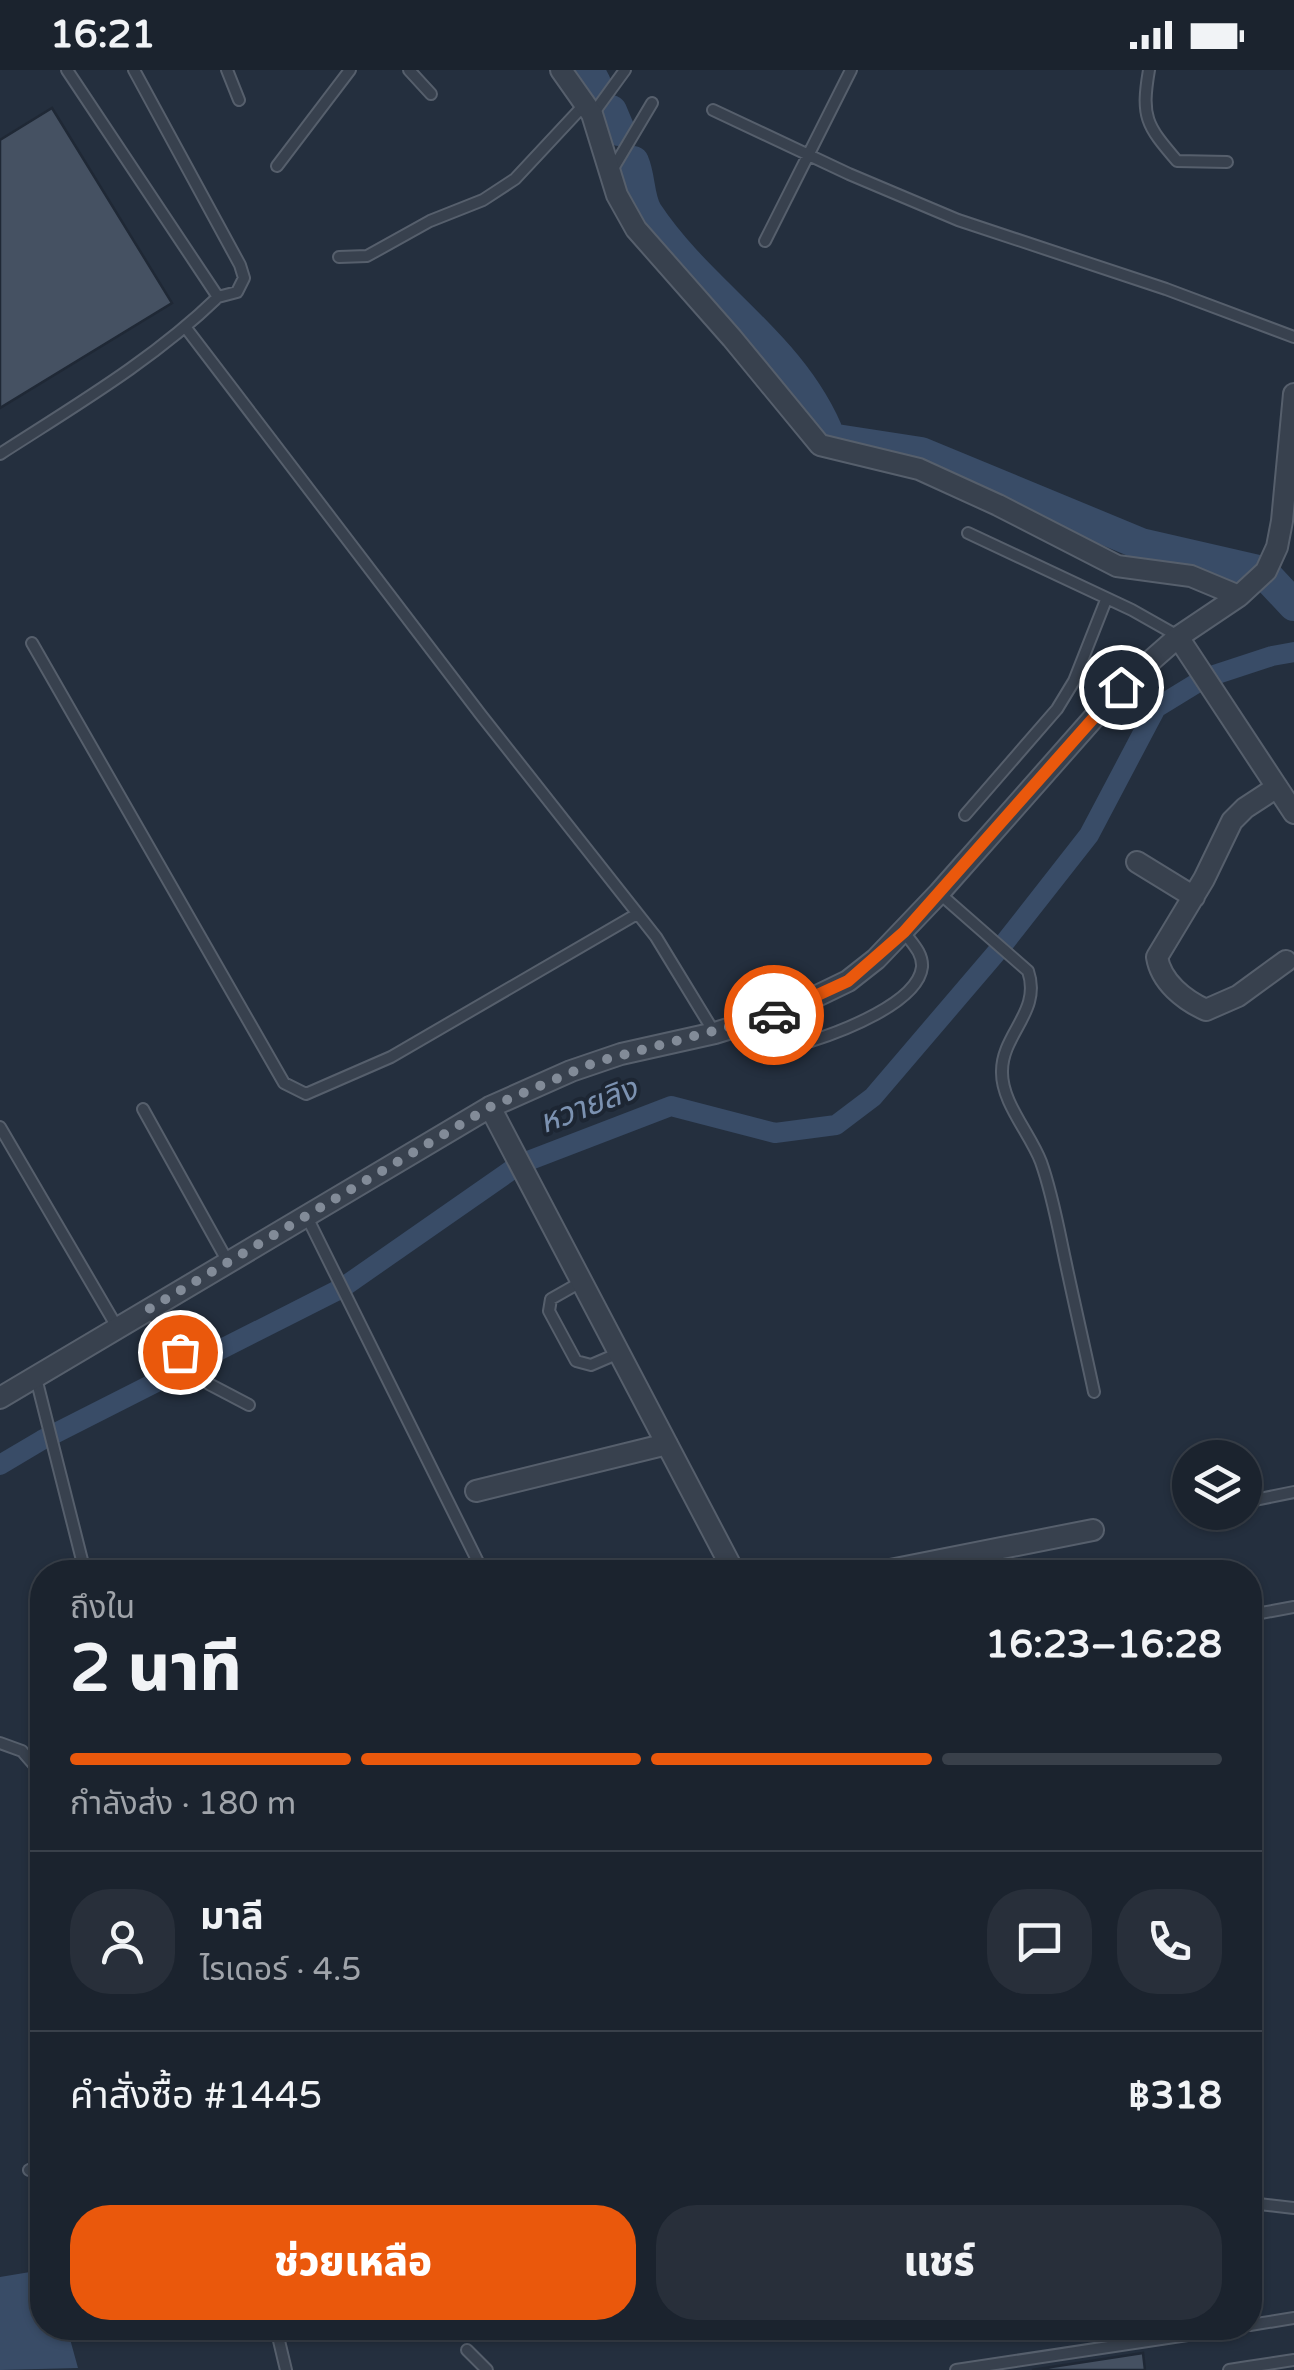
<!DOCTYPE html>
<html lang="th">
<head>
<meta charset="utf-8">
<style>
  :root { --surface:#1b232e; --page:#282f3a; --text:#f1f3f6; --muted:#a0a4aa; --line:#39404a; --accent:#ea580c }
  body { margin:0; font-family:"Varela Round","Noto Sans Thai",sans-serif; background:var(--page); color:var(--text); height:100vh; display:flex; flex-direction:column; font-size:38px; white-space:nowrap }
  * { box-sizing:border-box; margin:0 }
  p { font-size:32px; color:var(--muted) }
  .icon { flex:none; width:55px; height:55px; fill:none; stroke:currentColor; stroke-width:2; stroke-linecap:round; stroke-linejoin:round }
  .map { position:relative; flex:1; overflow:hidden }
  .side { position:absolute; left:30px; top:1490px; width:1232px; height:780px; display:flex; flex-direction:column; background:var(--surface); border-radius:40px; box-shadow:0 2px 8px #0004,0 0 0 2px var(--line) }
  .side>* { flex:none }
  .controls { position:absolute; left:1172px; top:1370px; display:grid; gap:20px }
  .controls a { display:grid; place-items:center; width:90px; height:90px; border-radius:50%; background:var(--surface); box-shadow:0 2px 8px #0004,0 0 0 2px var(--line); font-size:50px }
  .pin { position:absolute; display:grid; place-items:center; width:85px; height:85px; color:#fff; margin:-42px; border:5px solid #fff; border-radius:50%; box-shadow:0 2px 10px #0007 }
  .courier { position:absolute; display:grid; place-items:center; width:100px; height:100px; margin:-50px; border:8px solid #ea580c; border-radius:50%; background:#fff; color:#222; box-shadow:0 2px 12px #0007 }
  .overview em { font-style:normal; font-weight:800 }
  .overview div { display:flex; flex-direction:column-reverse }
  .overview { display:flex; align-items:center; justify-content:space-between; height:170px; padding:0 40px }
  h1 { font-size:65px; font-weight:800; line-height:75px }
  .bar { display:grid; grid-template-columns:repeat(4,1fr); gap:15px 10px; align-content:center; height:120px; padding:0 40px }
  .bar i { height:12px; border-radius:8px; background:var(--line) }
  .bar .current { background:var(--accent) }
  .bar p { grid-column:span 4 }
  .line { display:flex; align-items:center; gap:25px; padding:0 40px; border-top:2px solid var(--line) }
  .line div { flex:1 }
  .round { display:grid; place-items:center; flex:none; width:105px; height:105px; border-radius:40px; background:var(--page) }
  .button { display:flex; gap:20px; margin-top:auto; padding:20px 40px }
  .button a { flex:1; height:115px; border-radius:40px; background:var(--accent); color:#fff; font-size:40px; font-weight:800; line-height:115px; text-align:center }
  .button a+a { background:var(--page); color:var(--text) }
  .status { display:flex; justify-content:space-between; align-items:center; height:70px; padding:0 50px; background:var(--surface); direction:ltr }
  .status svg { height:28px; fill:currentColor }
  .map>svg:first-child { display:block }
</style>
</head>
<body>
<div class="status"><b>16:21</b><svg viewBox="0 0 49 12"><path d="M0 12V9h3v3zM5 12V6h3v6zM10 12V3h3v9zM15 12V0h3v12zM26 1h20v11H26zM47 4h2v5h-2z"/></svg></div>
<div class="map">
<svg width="1294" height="2300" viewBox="0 0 1294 2300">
  <rect width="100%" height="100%" fill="#242f3e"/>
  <path fill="#394c67" d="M 42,2200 L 42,2258 L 67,2258 L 78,2298 L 0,2300 L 0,2207 Z"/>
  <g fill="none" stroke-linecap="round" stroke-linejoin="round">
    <path stroke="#394c67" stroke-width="20" d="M 0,1395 L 42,1370 L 342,1218 L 520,1094 L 671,1036 L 775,1063 L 836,1055 L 873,1027 L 1002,876 L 1089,765 L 1156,638 L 1205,608 L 1272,586 L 1294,582"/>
    <path stroke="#394c67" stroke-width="32" d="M 588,0 L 595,13
      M 611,41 L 619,60
      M 633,92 C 640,108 638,129 647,143 C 701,225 794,275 830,369 L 921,383 L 1141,474 L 1263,502 L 1294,535"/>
  </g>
  <path fill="#455162" stroke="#1f2835" stroke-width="2.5" d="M 52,38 L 172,233 L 0,338 L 0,70 Z
    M 1143,2283 L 1145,2300 L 1032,2300 Z"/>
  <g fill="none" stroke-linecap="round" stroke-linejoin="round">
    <g stroke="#565f6c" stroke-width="14">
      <path id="service" d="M 134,0 L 240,195 L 244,208 L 237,222 L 218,227
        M 227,0 L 239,30
        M 409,0 L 431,24
        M 1149,0 C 1141,47 1146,55 1177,91 L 1227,92
        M 713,40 L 849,104 L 958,150 L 1166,219 L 1294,267
        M 593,44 L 625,0
        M 277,96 L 350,0
        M 611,102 L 652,33
        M 765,171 L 851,0
        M 339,187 L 367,186 L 430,151 L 483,130 L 515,109 L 585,34
        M 186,258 L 481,645 L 656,867 L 714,962
        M 0,384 C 76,335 153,290 218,227 L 67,0
        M 968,463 L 1132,540 L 1178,566
        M 32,573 L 284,1013 L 306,1024 L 391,987 L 637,844
        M 965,745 L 1057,639 L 1074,611 L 1106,530
        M 939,823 L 1028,901 C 1042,941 1002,964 1002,1001 C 1001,1032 1030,1063 1041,1092 C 1051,1120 1057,1151 1063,1180 C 1073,1228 1084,1275 1094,1322
        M 811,971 C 840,962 918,933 922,897 C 923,883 912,873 904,862
        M 143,1039 L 228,1192
        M 0,1057 L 117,1257
        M 307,1147 L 483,1502
        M 581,1212 L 551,1229 L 549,1241 L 576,1291 L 591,1295 L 619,1283
        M 149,1240 L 180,1282 L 209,1314 L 249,1335
        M 36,1308 L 85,1502
        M 1245,1432 L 1294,1422
        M 1250,1545 L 1294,1537
        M 0,1673 L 22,1681 L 42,1704
        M 29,2100 L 42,2094
        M 1250,2133 L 1294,2138
        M 1250,2255 L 1294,2248
        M 276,2258 L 286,2300
        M 467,2280 L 487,2300
        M 956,2300 L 1234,2258
        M 1229,2300 L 1248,2297
        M 1248,2300 L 1248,2297 L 1294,2290"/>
    </g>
    <g stroke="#565f6c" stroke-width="24">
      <path id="minor" d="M 561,0 L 592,44 L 617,125 L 636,159 L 732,268 L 820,375 L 919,399 L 998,435 L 1117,496 L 1191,506 L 1239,526
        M 1178,567 L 1294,743
        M 1277,717 L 1245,738 L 1232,751 L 1204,809 L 1157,887 C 1161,912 1184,930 1206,940 L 1238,926 L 1286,891
        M 1137,792 L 1194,827
        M 490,1037 L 734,1502
        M 0,1328 L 490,1037 L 571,1001 L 621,984 L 715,963 L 786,941 L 848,911 L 876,889 L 939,823 L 1121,617 L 1178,567 L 1239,526 L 1266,501 L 1277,477 L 1282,451 L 1294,324
        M 476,1421 L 667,1374
        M 880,1502 L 1093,1460"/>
    </g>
    <use href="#service" stroke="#38414e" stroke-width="10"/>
    <use href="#minor" stroke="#38414e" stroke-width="20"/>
  </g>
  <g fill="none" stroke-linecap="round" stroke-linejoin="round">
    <path stroke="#828b98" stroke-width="10" stroke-dasharray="0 18" d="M 180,1282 L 149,1239 L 490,1037 L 596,992 L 774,945"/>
    <path stroke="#ea580c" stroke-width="12" d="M 774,945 L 848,911 L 904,862 L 1121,617"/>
  </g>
  <g text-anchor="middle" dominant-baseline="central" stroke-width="8" stroke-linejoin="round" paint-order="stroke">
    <g font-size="32" font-style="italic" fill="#7c92b1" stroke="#1d2633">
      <text transform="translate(588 1036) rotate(-21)">หวายลิง</text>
    </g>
  </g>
</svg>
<div class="controls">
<a><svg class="icon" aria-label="layers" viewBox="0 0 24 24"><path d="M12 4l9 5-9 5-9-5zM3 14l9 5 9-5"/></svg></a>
</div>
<div class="pin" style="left:180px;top:1282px;background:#ea580c"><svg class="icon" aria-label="bag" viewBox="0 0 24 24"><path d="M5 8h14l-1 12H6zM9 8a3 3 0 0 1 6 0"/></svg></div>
<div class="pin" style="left:1121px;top:617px;background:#1f2937"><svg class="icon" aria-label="home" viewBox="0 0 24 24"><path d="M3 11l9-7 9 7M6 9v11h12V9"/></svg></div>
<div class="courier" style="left:774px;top:945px"><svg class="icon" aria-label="car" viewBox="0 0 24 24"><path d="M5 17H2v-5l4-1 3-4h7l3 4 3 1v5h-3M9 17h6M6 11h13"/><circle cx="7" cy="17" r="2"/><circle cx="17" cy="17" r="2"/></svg></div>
<section class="side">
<div class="overview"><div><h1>2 นาที</h1><p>ถึงใน</p></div><em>16:23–16:28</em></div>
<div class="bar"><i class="current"></i><i class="current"></i><i class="current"></i><i></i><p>กำลังส่ง · 180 m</p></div>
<div class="line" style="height:180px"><a class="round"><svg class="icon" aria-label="person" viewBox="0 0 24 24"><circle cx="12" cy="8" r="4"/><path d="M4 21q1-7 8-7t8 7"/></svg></a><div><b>มาลี</b><p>ไรเดอร์ · 4.5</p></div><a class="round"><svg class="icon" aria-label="chat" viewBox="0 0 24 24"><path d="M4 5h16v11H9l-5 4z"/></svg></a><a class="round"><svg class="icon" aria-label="phone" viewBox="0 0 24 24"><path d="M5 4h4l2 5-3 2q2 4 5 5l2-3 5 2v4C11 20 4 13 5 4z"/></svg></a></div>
<div class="line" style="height:130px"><div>คำสั่งซื้อ #1445</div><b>฿318</b></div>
<div class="button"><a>ช่วยเหลือ</a><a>แชร์</a></div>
</section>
</div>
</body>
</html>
